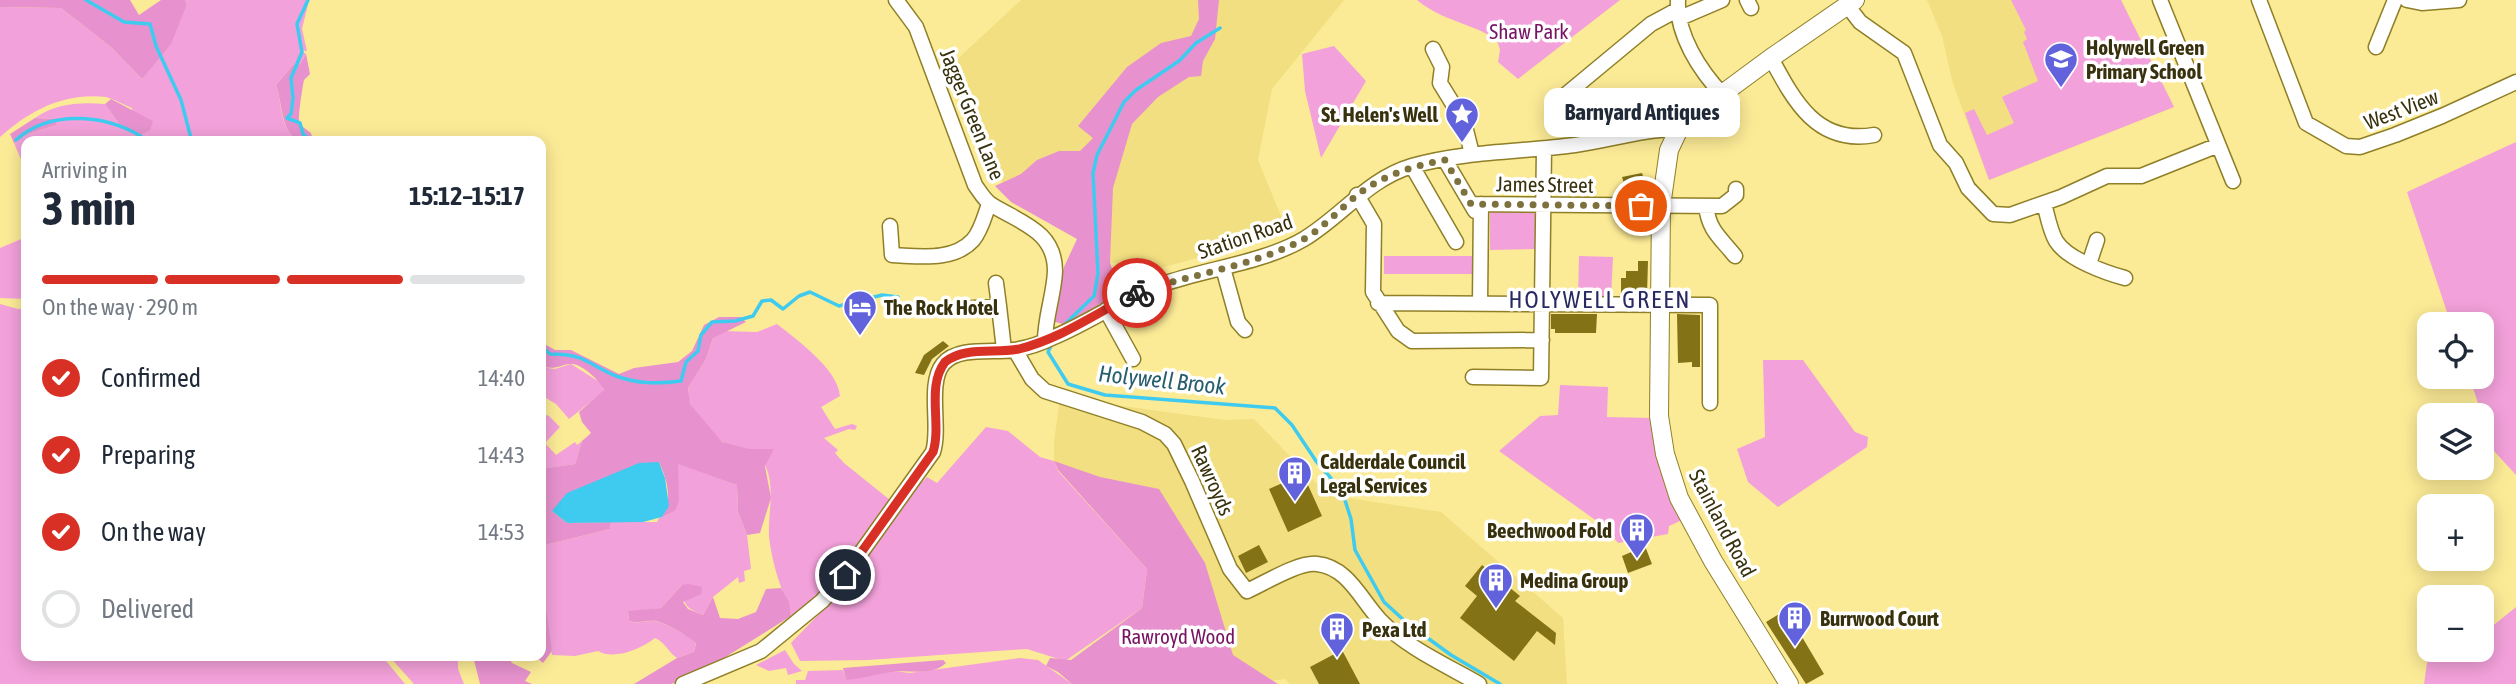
<!DOCTYPE html>
<html lang="en">
<head>
<meta charset="utf-8">
<style>
  :root { --surface:#fff; --page:#f6f6f7; --text:#1f2937; --muted:#747a83; --line:#e0e1e3; --accent:#d93025 }
  body { margin:0; font-family:"Asap Condensed",sans-serif; background:var(--page); color:var(--text); height:100vh; display:flex; flex-direction:column; font-size:26px; white-space:nowrap }
  * { box-sizing:border-box; margin:0 }
  p { font-size:23px; color:var(--muted) }
  .icon { flex:none; width:38px; height:38px; fill:none; stroke:currentColor; stroke-width:2; stroke-linecap:round; stroke-linejoin:round }
  .map { position:relative; flex:1; overflow:hidden }
  .sheet { position:absolute; left:21px; top:136px; width:525px; height:525px; display:flex; flex-direction:column; background:var(--surface); border-radius:14px; box-shadow:0 4px 18px #0003 }
  .sheet>* { flex:none }
  .controls { position:absolute; left:2417px; top:312px; display:grid; gap:14px }
  .controls a { display:grid; place-items:center; width:77px; height:77px; border-radius:14px; background:var(--surface); box-shadow:0 4px 18px #0003; font-size:35px }
  .pin { position:absolute; display:grid; place-items:center; width:60px; height:60px; color:#fff; margin:-30px; border:4px solid #fff; border-radius:50%; box-shadow:0 2px 7px #0007 }
  .courier { position:absolute; display:grid; place-items:center; width:70px; height:70px; margin:-35px; border:5px solid #d93025; border-radius:50%; background:#fff; color:#222; box-shadow:0 2px 9px #0007 }
  .bubble { position:absolute; height:49px; border-radius:14px; background:var(--surface); box-shadow:0 4px 18px #0003; font-size:23px; font-weight:700; line-height:49px; text-align:center }
  .overview em { font-style:normal; font-weight:700 }
  .overview div { display:flex; flex-direction:column-reverse }
  .overview { display:flex; align-items:center; justify-content:space-between; height:119px; padding:0 21px }
  h1 { font-size:46px; font-weight:700; line-height:52px }
  .bar { display:grid; grid-template-columns:repeat(4,1fr); gap:10px 7px; align-content:center; height:84px; padding:0 21px }
  .bar i { height:9px; border-radius:5px; background:var(--line) }
  .bar .on { background:var(--accent) }
  .bar p { grid-column:span 4 }
  ol { padding:0 21px; list-style:none }
  li { display:flex; align-items:center; gap:21px; height:77px }
  li p { margin-inline-start:auto }
  li .icon { padding:7px; border-radius:50%; background:var(--accent); color:#fff; stroke-width:4 }
  li:last-child { color:var(--muted) }
  li i { width:38px; height:38px; border:4px solid var(--line); border-radius:50% }
  .map>svg:first-child { display:block }
</style>
</head>
<body>
<div class="map">
<svg width="2516" height="684" viewBox="0 0 2516 684">
  <rect width="100%" height="100%" fill="#fceb96"/>
  <path fill="#f1df81" d="M 1021,0 L 1344,0 L 1272,89 L 1258,160 L 1288,233 L 1157,269 L 1110,262 L 1005,188 L 951,65 Z
    M 1927,0 L 2121,0 L 2174,107 L 1989,180 L 1953,84 L 1942,36 Z
    M 1061,391 L 1115,405 L 1225,420 L 1254,419 L 1328,495 L 1441,512 L 1563,618 L 1567,684 L 1290,684 L 1285,679 L 1245,684 L 1201,587 L 1054,461 L 1054,442 Z"/>
  <path fill="#f3a1da" d="M 185,0 L 309,0 L 302,29 L 307,51 L 300,50 L 306,54 L 300,64 L 293,65 L 276,85 C 283,106 279,130 300,142 L 26,142 L 26,171 L 14,143 L 25,135 L 56,125 L 56,119 L 35,118 C 57,103 79,102 105,104 L 119,124 L 137,137 L 132,108 C 124,105 114,99 106,97 C 65,92 30,110 0,137 L 0,7 L 61,8 L 112,48 L 142,79 L 187,4 Z
    M 1417,0 L 1620,0 L 1518,79 L 1498,62 L 1500,50 L 1497,40 C 1472,23 1442,21 1417,0 Z
    M 2011,0 L 2121,0 L 2174,107 L 1989,180 L 1965,113 L 1974,109 L 1987,135 L 2014,123 L 2002,97 L 2038,81 L 2023,42 L 2027,39 L 2024,32 L 2026,30 Z
    M 1334,46 L 1366,81 L 1321,158 L 1305,91 L 1302,54 Z
    M 2516,142 L 2516,475 L 2494,451 L 2469,376 L 2482,376 L 2482,324 L 2451,324 L 2407,192 Z
    M 1490,212 L 1536,212 L 1536,249 L 1490,250 Z
    M 26,237 L 26,299 L 0,298 L 0,248 Z
    M 1384,256 L 1477,256 L 1477,274 L 1384,274 Z
    M 1579,256 L 1613,257 L 1611,298 L 1578,297 Z
    M 0,304 L 18,309 L 26,308 L 26,656 L 382,656 L 405,684 L 0,684 Z
    M 777,324 C 797,340 838,369 840,396 L 821,407 L 835,429 L 852,424 L 857,426 L 855,430 L 849,429 L 824,438 L 838,450 L 835,453 L 844,463 L 890,500 L 840,573 L 793,619 C 782,591 772,566 769,536 C 768,514 775,488 766,467 C 756,447 736,451 721,441 C 717,438 692,408 690,404 C 688,400 689,392 688,388 L 706,359 L 713,338 L 723,331 L 757,332 Z
    M 1763,360 L 1803,360 L 1855,432 L 1868,437 L 1867,447 L 1778,507 L 1748,482 L 1737,449 L 1765,437 Z
    M 571,364 L 601,383 L 604,391 L 569,419 L 556,404 L 541,395 L 541,367 L 555,369 Z
    M 1560,385 L 1608,387 L 1607,417 L 1652,418 L 1657,451 L 1680,521 L 1669,526 L 1668,534 L 1618,543 L 1605,527 L 1499,451 L 1540,416 L 1558,415 Z
    M 541,413 L 549,416 L 560,427 L 545,443 L 556,455 L 575,442 L 577,445 L 582,441 L 575,464 L 543,469 L 541,466 L 545,451 L 541,441 Z
    M 986,427 L 1008,431 L 1040,457 L 1054,461 L 1058,471 L 1147,569 L 1142,608 L 1065,661 L 1027,649 L 868,660 L 800,661 L 791,643 L 850,582 L 916,488 L 927,477 L 937,483 Z
    M 678,463 L 737,485 L 738,512 L 747,535 L 751,569 L 744,571 L 745,581 L 739,583 L 738,577 L 713,597 L 703,615 C 685,608 683,604 682,585 L 661,608 L 628,612 L 629,621 C 639,625 649,619 659,622 C 671,626 686,635 696,642 L 694,652 L 677,658 C 668,652 665,642 655,638 C 640,650 613,660 598,651 L 575,656 L 552,655 L 541,570 L 541,546 L 610,529 L 611,522 L 657,522 L 659,518 L 675,511 Z
    M 2516,607 L 2516,684 L 2424,684 L 2429,649 L 2482,649 L 2482,625 L 2495,624 Z
    M 785,650 L 794,664 L 802,671 L 788,675 L 786,668 L 769,671 L 756,665 Z
    M 389,656 L 458,656 L 458,669 L 464,684 L 414,684 Z
    M 1020,658 L 1038,660 L 1072,684 L 796,684 L 796,680 L 805,680 L 808,671 L 843,670 L 846,680 L 893,671 L 910,673 Z"/>
  <path fill="#e792ce" d="M 0,0 L 130,0 L 139,15 L 161,0 L 185,0 L 187,4 L 171,44 L 142,79 L 112,48 L 61,8 L 0,7 Z
    M 1198,0 L 1219,0 L 1215,39 L 1203,61 L 1201,76 L 1189,77 L 1158,97 L 1132,124 L 1113,188 L 1110,262 L 1118,289 L 1105,301 L 1066,325 L 1052,321 L 1064,267 L 1077,239 L 1011,202 L 995,186 L 1021,174 L 1037,160 L 1059,151 L 1080,151 L 1093,138 L 1078,126 L 1127,67 L 1161,43 L 1191,36 L 1199,19 Z
    M 306,54 L 310,74 L 304,80 C 302,90 298,115 299,124 L 311,133 L 313,140 C 280,148 284,107 276,85 L 293,65 L 300,64 Z
    M 111,99 L 153,121 L 150,130 L 137,137 L 119,124 L 105,104 Z
    M 35,118 L 57,119 L 56,125 L 25,135 L 14,143 L 10,134 Z
    M 719,317 L 741,317 L 746,322 L 713,338 L 706,359 L 688,388 L 690,404 L 722,442 L 749,449 L 774,449 L 765,466 L 771,498 L 760,533 L 747,535 L 738,512 L 737,485 L 678,464 L 679,501 L 675,511 L 662,517 C 673,500 667,479 659,462 L 552,511 L 567,523 L 611,522 L 610,529 L 541,546 L 541,469 L 575,464 L 582,441 L 591,433 L 582,422 L 579,412 L 604,390 C 600,381 584,366 573,364 C 563,363 557,370 544,367 L 541,360 L 541,342 L 555,350 L 571,350 L 619,374 L 634,368 L 678,362 L 692,351 L 704,325 Z
    M 1054,461 L 1100,477 L 1159,489 L 1205,563 L 1233,655 L 1278,684 L 1072,684 L 1058,672 L 1046,666 L 1050,658 L 1071,660 L 1142,608 L 1147,569 L 1058,470 Z
    M 541,570 L 552,651 L 543,663 L 535,656 L 541,656 Z
    M 689,584 L 702,587 L 701,594 L 683,602 L 688,609 L 703,615 L 713,597 L 720,618 L 738,619 L 756,612 L 766,589 L 781,588 L 789,602 L 791,616 L 695,676 L 671,684 L 634,684 L 677,658 L 694,652 L 696,643 C 688,636 666,623 656,621 C 646,620 639,624 629,621 L 628,611 L 661,608 L 682,585 Z
    M 473,656 L 508,656 L 512,663 L 531,672 L 525,681 L 532,684 L 480,684 Z
    M 943,660 L 946,663 C 931,677 909,669 891,672 C 876,674 861,679 846,680 L 843,668 Z"/>
  <path fill="#3ecbef" d="M 659,462 L 665,478 L 669,506 L 662,517 L 643,522 L 567,523 L 552,511 L 567,493 L 639,463 Z"/>
  <g fill="none" stroke-linecap="round" stroke-linejoin="round">
    <path stroke="#3ecbef" stroke-width="3.5" d="M 86,0 L 124,22 L 150,24 L 156,46 L 181,100 L 192,142
      M 308,0 L 297,24 L 302,52 L 291,78 L 293,98 L 291,114 L 287,118 L 300,123 L 303,134 L 312,142
      M 16,140 C 51,108 113,114 149,142
      M 1060,329 L 1094,296 L 1098,273 L 1093,173 L 1097,155 L 1124,102 L 1136,90 L 1179,61 L 1196,43 L 1220,28
      M 1053,342 L 1048,352 L 1068,384 L 1105,395 L 1275,408 L 1292,425 L 1316,461 L 1342,491 L 1351,519 L 1355,550 L 1384,602 L 1407,623 L 1451,655 L 1500,684
      M 541,346 L 550,354 C 586,354 587,364 616,376 C 638,384 658,384 681,381 L 686,362 L 698,351 L 701,335 L 712,322 L 735,321 L 753,316 L 762,301 L 771,300 L 783,309 L 799,296 L 810,292 L 839,306 L 882,295 L 898,297"/>
  </g>
  <path fill="#837316" d="M 1642,173 L 1649,196 L 1628,196 L 1622,177 Z
    M 1638,261 L 1648,261 L 1647,295 L 1621,295 L 1621,278 L 1626,278 L 1626,271 L 1638,271 Z
    M 1551,314 L 1597,314 L 1596,333 L 1555,333 L 1555,329 L 1551,329 Z
    M 1677,314 L 1700,315 L 1700,367 L 1692,367 L 1692,362 L 1678,363 Z
    M 943,341 L 949,346 L 932,359 L 924,375 L 915,373 L 924,355 Z
    M 1303,474 L 1322,516 L 1288,532 L 1269,489 Z
    M 1259,545 L 1268,562 L 1246,573 L 1238,556 Z
    M 1645,546 L 1652,564 L 1628,573 L 1622,556 Z
    M 1482,565 L 1520,596 L 1515,601 L 1556,633 L 1555,645 L 1537,631 L 1514,661 L 1460,618 L 1477,596 L 1465,586 Z
    M 1786,610 L 1824,674 L 1806,684 L 1766,622 Z
    M 1342,650 L 1360,684 L 1319,684 L 1310,667 Z"/>
  <g fill="none" stroke-linecap="round" stroke-linejoin="round">
    <g stroke="#8f7f27" stroke-width="17">
      <path id="minor" d="M 896,0 L 916,27 L 975,185 C 980,192 985,201 992,205 C 1021,223 1055,231 1055,271 C 1054,295 1045,317 1045,341
        M 1678,0 C 1676,34 1700,71 1723,95
        M 1747,0 L 1751,8
        M 2160,0 L 2233,181
        M 2259,0 L 2306,123 L 2346,146 L 2360,147 L 2395,135 L 2442,116 L 2516,82
        M 2407,0 L 2422,3 L 2459,0
        M 1847,5 L 1860,22 L 1904,53 L 1940,145 L 1956,163 L 1968,188 L 1993,214 L 2010,215 L 2061,197 L 2107,176 L 2141,176 L 2216,146
        M 1680,18 L 1722,0
        M 2376,47 L 2395,0
        M 1433,49 L 1442,67 L 1440,83 L 1464,122 L 1472,154
        M 1771,58 C 1794,101 1817,145 1874,135
        M 1563,97 L 1651,24 L 1677,10
        M 1445,160 L 1475,211
        M 1412,166 L 1456,242
        M 1357,195 L 1374,224 L 1373,292 L 1398,331 L 1412,341 L 1542,340
        M 2044,203 C 2047,214 2050,231 2056,241 C 2067,259 2106,273 2125,278
        M 1471,204 L 1722,206 L 1736,195 L 1736,189
        M 1706,206 C 1709,231 1720,237 1735,256
        M 890,226 L 892,255 C 919,256 953,262 973,240 C 981,231 985,215 989,204
        M 2089,264 L 2097,240
        M 1223,268 L 1238,322 L 1245,330
        M 996,283 L 999,306
        M 1378,303 L 1710,305 L 1710,403
        M 1480,304 L 1481,204
        M 962,309 L 999,306 L 1004,350
        M 1106,310 L 1133,359
        M 1015,350 L 1032,379 L 1045,391 L 1142,422 L 1165,434 L 1174,444 L 1192,481 L 1230,569 L 1247,591 C 1265,583 1298,562 1317,564 C 1348,567 1361,600 1380,620 C 1407,648 1446,665 1479,684
        M 1473,377 L 1541,378 L 1544,149
        M 683,684 L 761,651 L 822,601 L 845,575 L 933,452 C 941,428 927,384 943,364 C 958,346 993,353 1014,350 C 1027,348 1042,343 1054,337 C 1092,321 1124,297 1163,284 C 1206,269 1265,262 1304,239 C 1342,216 1368,179 1412,166 C 1465,151 1521,152 1575,145 C 1610,140 1643,129 1679,129"/>
    </g>
    <g stroke="#8f7f27" stroke-width="20">
      <path id="major" d="M 1789,684 L 1713,561 L 1679,498 L 1665,454 L 1659,416 L 1661,206 L 1669,150 L 1679,129 L 1691,117 L 1771,58 L 1855,0"/>
    </g>
    <use href="#minor" stroke="#fff" stroke-width="14"/>
    <use href="#major" stroke="#fff" stroke-width="18"/>
  </g>
  <g fill="none" stroke-linecap="round" stroke-linejoin="round">
    <path stroke="#7d723d" stroke-width="7" stroke-dasharray="0 12.6" d="M 1137,293 C 1190,274 1251,267 1302,240 C 1322,229 1338,211 1356,196 C 1382,175 1413,166 1445,160 L 1471,204 L 1641,206"/>
    <path stroke="#d93025" stroke-width="9" d="M 845,575 L 933,452 C 942,424 926,387 945,362 C 965,346 995,354 1019,349 C 1063,338 1097,312 1137,293"/>
  </g>
  <defs>
    <g id="school-pin" transform="scale(1.75)"><path d="M0 17L-7.5 6A9.5 9.5 0 1 1 7.5 6Z" fill="#6263dc" stroke="#fff"/><path d="M0-5L7-2L0 1L-7-2ZM-4 1L0 2.5L4 1V4Q0 6-4 4Z" fill="#fff"/></g>
    <g id="sight-pin" transform="scale(1.75)"><path d="M0 17L-7.5 6A9.5 9.5 0 1 1 7.5 6Z" fill="#6263dc" stroke="#fff"/><path d="M0-6L1.8-2.2L6-1.7L2.9 1.2L3.7 5.4L0 3.3L-3.7 5.4L-2.9 1.2L-6-1.7L-1.8-2.2Z" fill="#fff"/></g>
    <g id="hotel-pin" transform="scale(1.75)"><path d="M0 17L-7.5 6A9.5 9.5 0 1 1 7.5 6Z" fill="#6263dc" stroke="#fff"/><path d="M-6-4.5h1.5V1H6V5H4.5V3h-9V5H-6ZM-4 0a1.8 1.8 0 1 1 3.6 0ZM.5 0V-2.5h3Q6-2.5 6 0Z" fill="#fff"/></g>
    <g id="building-pin" transform="scale(1.75)"><path d="M0 17L-7.5 6A9.5 9.5 0 1 1 7.5 6Z" fill="#6263dc" stroke="#fff"/><path d="M-4-6H4V6H1V3H-1V6H-4ZM-2.5-4.3h1.7v1.8h-1.7ZM.8-4.3h1.7v1.8H.8ZM-2.5-1h1.7V.8h-1.7ZM.8-1h1.7V.8H.8Z" fill="#fff"/></g>
  </defs>
  <g fill-rule="evenodd">
    <use href="#school-pin" x="2061" y="59"/>
    <use href="#sight-pin" x="1462" y="114"/>
    <use href="#hotel-pin" x="860" y="307"/>
    <use href="#building-pin" x="1295" y="473"/>
    <use href="#building-pin" x="1637" y="530"/>
    <use href="#building-pin" x="1496" y="580"/>
    <use href="#building-pin" x="1795" y="618"/>
    <use href="#building-pin" x="1337" y="629"/>
  </g>
  <g text-anchor="middle" dominant-baseline="central" stroke-width="7" stroke-linejoin="round" paint-order="stroke">
    <g font-size="21" fill="#771362" stroke="#fff">
      <text x="1529" y="31">Shaw Park</text>
      <text x="1178" y="636">Rawroyd Wood</text>
    </g>
    <g font-size="21" font-weight="bold" fill="#38310d" stroke="#fff" text-anchor="start">
      <text x="2086" y="47">Holywell Green<tspan x="2086" dy="24">Primary School</tspan></text>
      <text x="1438" y="114" text-anchor="end">St. Helen's Well</text>
      <text x="884" y="307">The Rock Hotel</text>
      <text x="1320" y="461">Calderdale Council<tspan x="1320" dy="24">Legal Services</tspan></text>
      <text x="1612" y="530" text-anchor="end">Beechwood Fold</text>
      <text x="1520" y="580">Medina Group</text>
      <text x="1820" y="618">Burrwood Court</text>
      <text x="1362" y="629">Pexa Ltd</text>
    </g>
    <g font-size="21" fill="#38310d" stroke="#fff">
      <text transform="translate(2401 109) rotate(-21)">West View</text>
      <text transform="translate(973 114) rotate(68)">Jagger Green Lane</text>
      <text transform="translate(1545 184) rotate(1)">James Street</text>
      <text transform="translate(1245 236) rotate(-19)">Station Road</text>
      <text transform="translate(1213 480) rotate(66)">Rawroyds</text>
      <text transform="translate(1723 523) rotate(62)">Stainland Road</text>
    </g>
    <g font-size="23" font-style="italic" fill="#275e6e" stroke="#fff">
      <text transform="translate(1162 380) rotate(6)">Holywell Brook</text>
    </g>
    <g font-size="24" letter-spacing="2" fill="#282963" stroke="#fff">
      <text x="1600" y="299">HOLYWELL GREEN</text>
    </g>
  </g>
</svg>
<div class="controls">
<a><svg class="icon" aria-label="locate" viewBox="0 0 24 24"><circle cx="12" cy="12" r="6"/><path d="M12 2v4M12 18v4M2 12h4M18 12h4"/></svg></a>
<a><svg class="icon" aria-label="layers" viewBox="0 0 24 24"><path d="M12 4l9 5-9 5-9-5zM3 14l9 5 9-5"/></svg></a>
<a>+</a>
<a>−</a>
</div>
<div class="pin" style="left:1641px;top:206px;background:#ea580c"><svg class="icon" aria-label="bag" viewBox="0 0 24 24"><path d="M5 8h14l-1 12H6zM9 8a3 3 0 0 1 6 0"/></svg></div>
<div class="pin" style="left:845px;top:575px;background:#1f2937"><svg class="icon" aria-label="home" viewBox="0 0 24 24"><path d="M3 11l9-7 9 7M6 9v11h12V9"/></svg></div>
<div class="courier" style="left:1137px;top:293px"><svg class="icon" aria-label="bike" viewBox="0 0 24 24"><circle cx="6" cy="16" r="4"/><circle cx="18" cy="16" r="4"/><path d="M6 16l4-8h5l3 8M10 8l3 8H6M13 5h3"/></svg></div>
<div class="bubble" style="left:1544px;top:88px;width:196px">Barnyard Antiques</div>
<section class="sheet">
<div class="overview"><div><h1>3 min</h1><p>Arriving in</p></div><em>15:12–15:17</em></div>
<div class="bar"><i class="on"></i><i class="on"></i><i class="on"></i><i></i><p>On the way · 290 m</p></div>
<ol>
<li><svg class="icon" aria-label="check" viewBox="0 0 24 24"><path d="M5 12l5 5 9-10"/></svg>Confirmed<p>14:40</p></li>
<li><svg class="icon" aria-label="check" viewBox="0 0 24 24"><path d="M5 12l5 5 9-10"/></svg>Preparing<p>14:43</p></li>
<li><svg class="icon" aria-label="check" viewBox="0 0 24 24"><path d="M5 12l5 5 9-10"/></svg>On the way<p>14:53</p></li>
<li><i></i>Delivered</li>
</ol>
</section>
</div>
</body>
</html>
